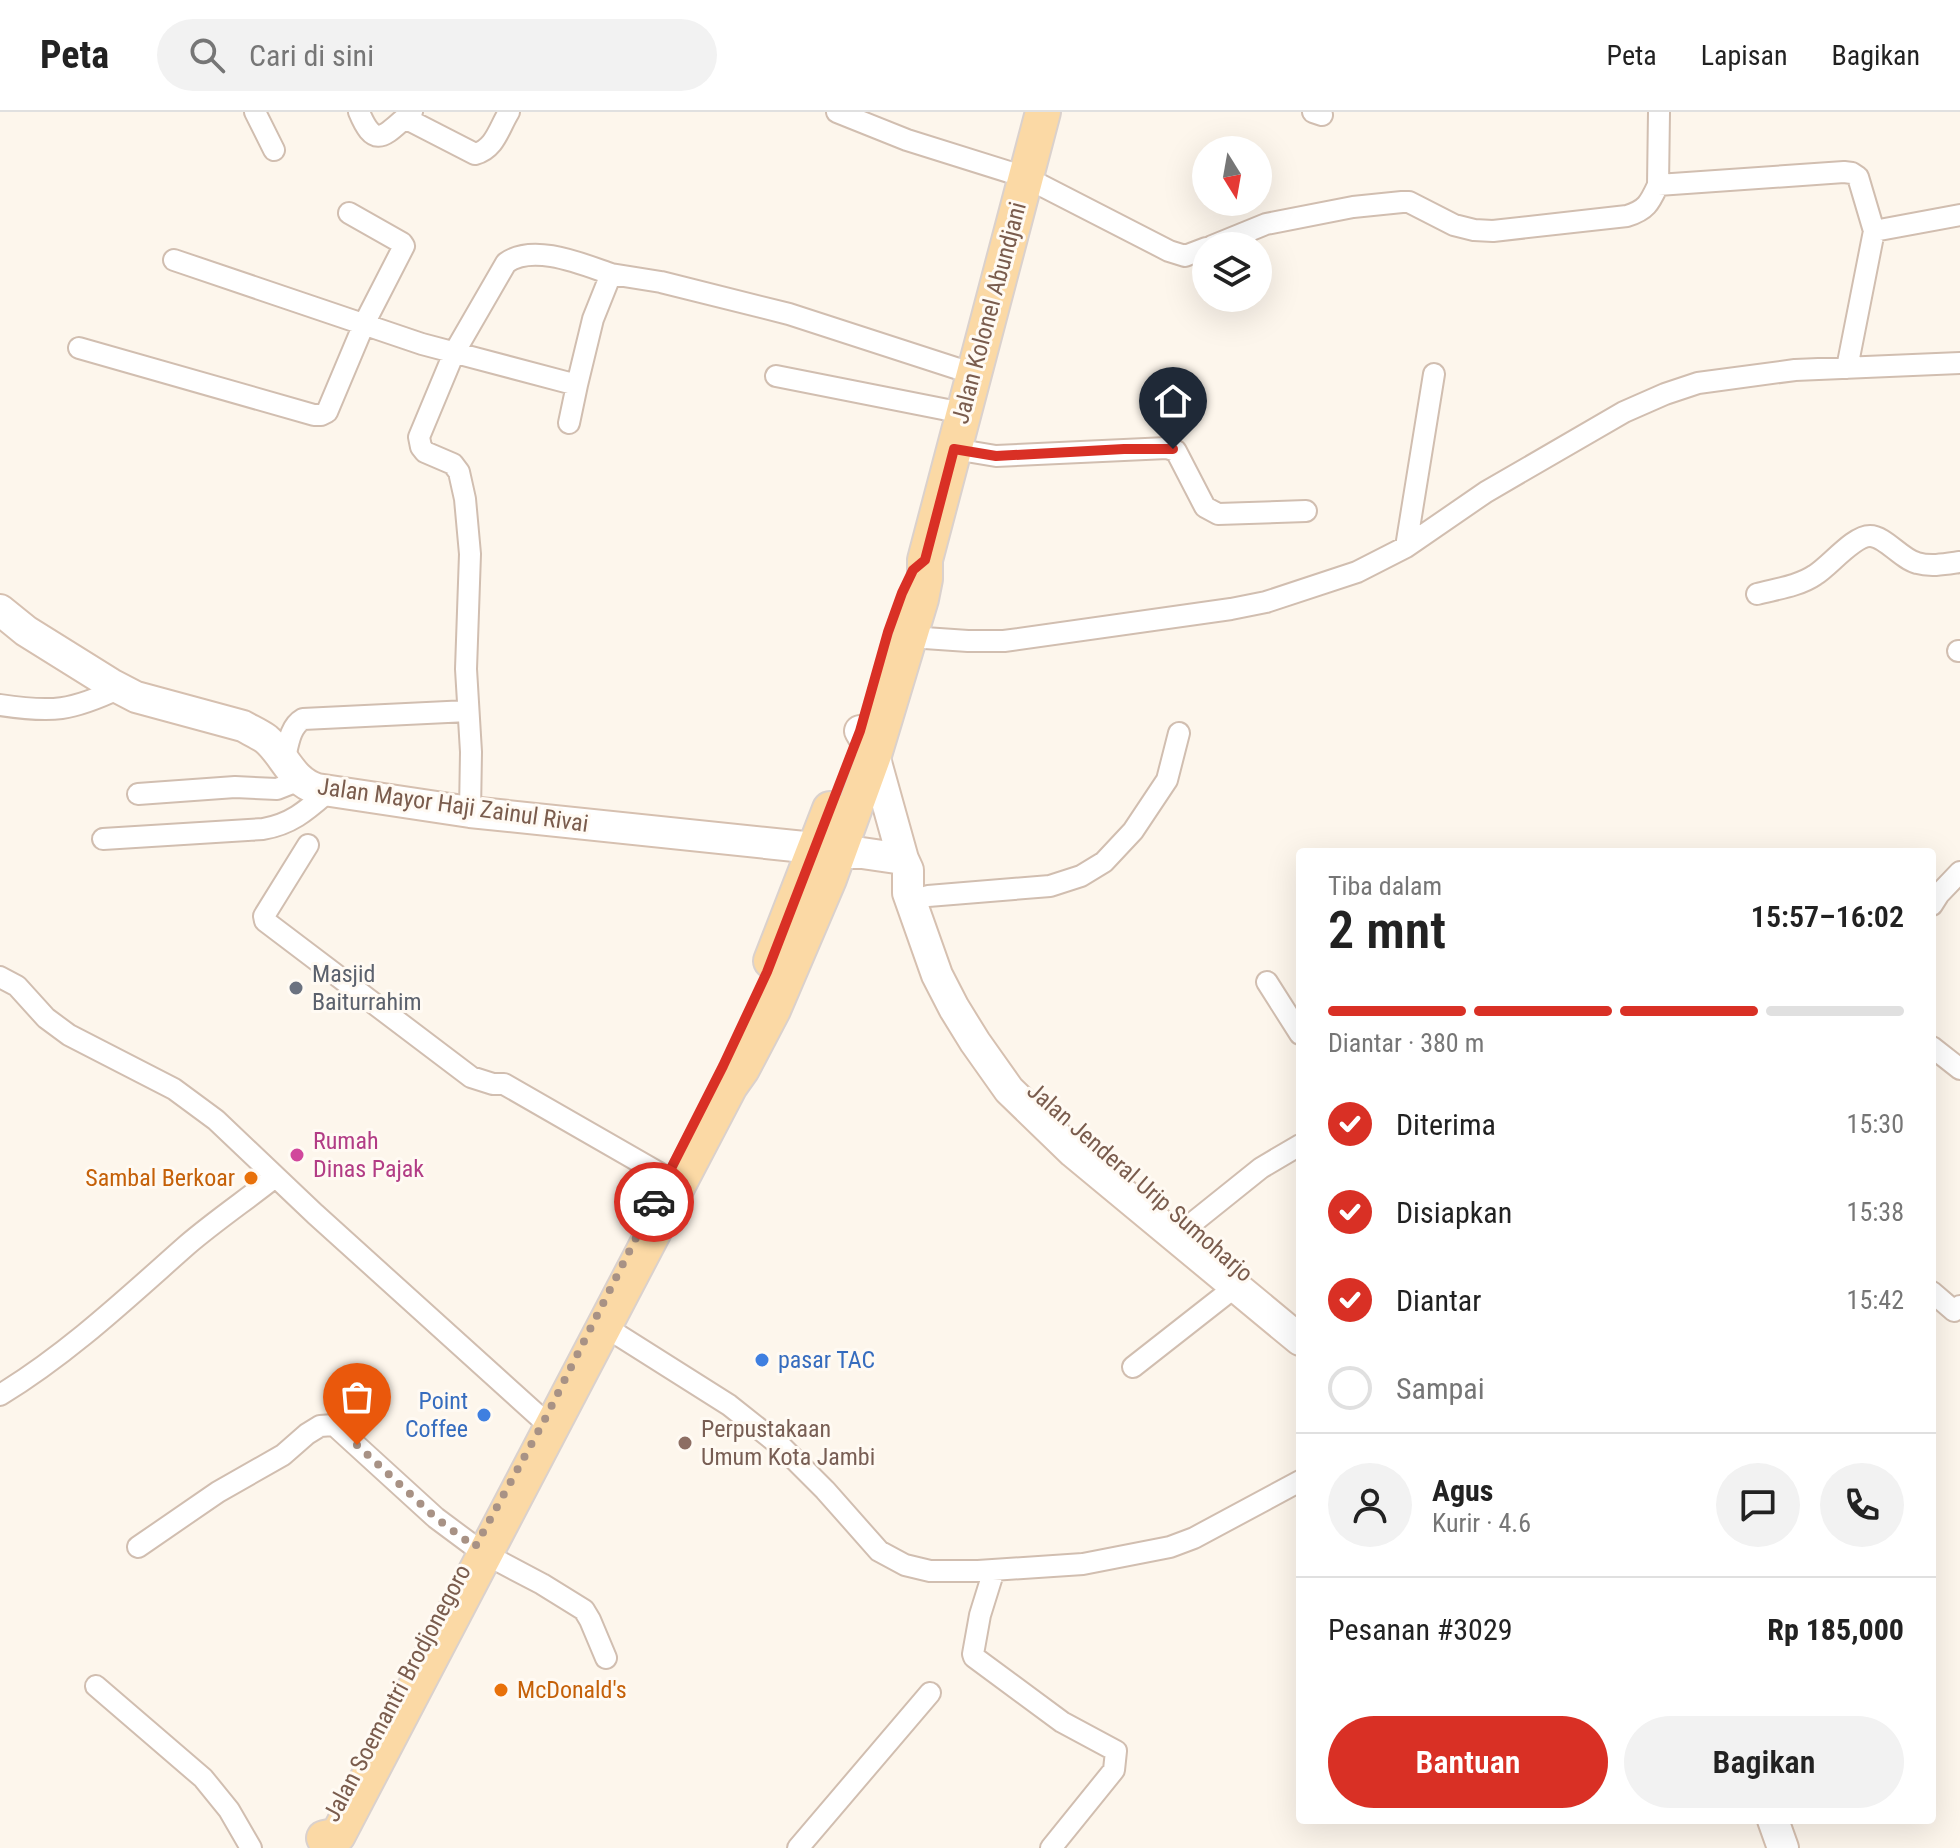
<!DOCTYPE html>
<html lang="id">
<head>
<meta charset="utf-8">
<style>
  :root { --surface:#fff; --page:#f2f2f2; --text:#222; --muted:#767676; --line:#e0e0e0; --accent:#d93025 }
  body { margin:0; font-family:"Roboto Condensed",sans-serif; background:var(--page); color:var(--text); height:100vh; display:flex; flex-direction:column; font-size:30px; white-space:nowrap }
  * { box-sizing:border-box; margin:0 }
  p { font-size:26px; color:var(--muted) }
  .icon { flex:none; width:44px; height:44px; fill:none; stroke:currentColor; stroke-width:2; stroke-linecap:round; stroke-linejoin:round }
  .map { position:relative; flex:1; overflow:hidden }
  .details { position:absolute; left:1296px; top:736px; width:640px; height:976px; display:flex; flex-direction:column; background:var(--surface); border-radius:8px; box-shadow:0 8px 32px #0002 }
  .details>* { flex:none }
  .needle { width:52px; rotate:169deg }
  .controls { position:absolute; left:1192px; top:24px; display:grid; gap:16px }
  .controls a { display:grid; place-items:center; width:80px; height:80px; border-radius:50%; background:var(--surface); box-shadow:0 8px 32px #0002; font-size:40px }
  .pin { position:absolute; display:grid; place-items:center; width:68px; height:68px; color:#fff; margin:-82px -34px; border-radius:50% 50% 50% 0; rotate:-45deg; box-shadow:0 0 8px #0007 }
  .pin .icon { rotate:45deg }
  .courier { position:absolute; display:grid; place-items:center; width:80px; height:80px; margin:-40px; border:6px solid #d93025; border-radius:50%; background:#fff; color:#222; box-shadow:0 2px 10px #0007 }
  .summary em { font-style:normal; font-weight:600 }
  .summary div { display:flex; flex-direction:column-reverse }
  .summary { display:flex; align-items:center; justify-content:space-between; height:136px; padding:0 32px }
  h1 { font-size:52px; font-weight:600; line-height:60px }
  .bar { display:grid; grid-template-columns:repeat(4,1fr); gap:12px 8px; align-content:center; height:96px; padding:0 32px }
  .bar i { height:10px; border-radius:6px; background:var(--line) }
  .bar .selected { background:var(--accent) }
  .bar p { grid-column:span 4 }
  .line { display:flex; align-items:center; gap:20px; padding:0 32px; border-top:2px solid var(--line) }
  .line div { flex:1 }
  .round { display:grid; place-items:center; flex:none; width:84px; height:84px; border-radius:42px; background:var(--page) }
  ol { padding:0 32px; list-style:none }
  li { display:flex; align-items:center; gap:24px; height:88px }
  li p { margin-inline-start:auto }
  li .icon { padding:8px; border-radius:50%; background:var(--accent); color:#fff; stroke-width:4 }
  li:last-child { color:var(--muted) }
  li i { width:44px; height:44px; border:4px solid var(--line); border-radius:50% }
  .cta { display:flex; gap:16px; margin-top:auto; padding:16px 32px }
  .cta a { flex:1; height:92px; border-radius:48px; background:var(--accent); color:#fff; font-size:32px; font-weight:600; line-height:92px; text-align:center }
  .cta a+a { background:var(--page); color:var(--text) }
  header { display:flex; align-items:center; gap:48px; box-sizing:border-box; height:112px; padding:0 40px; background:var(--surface); border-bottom:2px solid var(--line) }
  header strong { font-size:38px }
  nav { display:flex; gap:44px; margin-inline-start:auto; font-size:28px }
  .search { width:560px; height:72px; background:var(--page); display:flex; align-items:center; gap:20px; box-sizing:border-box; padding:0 28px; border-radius:44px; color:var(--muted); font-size:30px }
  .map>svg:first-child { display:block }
</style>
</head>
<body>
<header>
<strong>Peta</strong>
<div class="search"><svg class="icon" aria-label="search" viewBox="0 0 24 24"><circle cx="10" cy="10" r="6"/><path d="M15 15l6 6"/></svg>Cari di sini</div>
<nav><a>Peta</a><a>Lapisan</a><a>Bagikan</a></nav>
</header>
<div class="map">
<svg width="1960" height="1736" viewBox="0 0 1960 1736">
  <rect width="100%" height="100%" fill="#fdf6ec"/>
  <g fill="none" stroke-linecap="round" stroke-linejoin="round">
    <g stroke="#d1beb0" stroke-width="24">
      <path id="street" d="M 255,0 L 274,38
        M 359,0 C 376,41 386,21 412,0
        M 837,0 L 907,28 L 1025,65 L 1169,139 L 1185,144 L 1206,136
        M 1313,0 L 1322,3
        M 405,6 L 475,42 C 495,37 499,16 509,0
        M 1658,73 L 1659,0
        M 1874,119 L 1960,103
        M 1212,134 L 1266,112 L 1353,95 L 1402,90 L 1409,90 L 1454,113 L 1474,118 L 1493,119 L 1627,104 C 1647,98 1650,90 1658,73 L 1844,60 L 1852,61 L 1858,65 L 1874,119 L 1847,256
        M 174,148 L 422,232 L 577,273 L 593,207 L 611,162 L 661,170 L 789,202 L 974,262
        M 79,236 L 314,303 L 321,303 L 327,300 L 364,212 L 404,134 L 402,131 L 349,101
        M 776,264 L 963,301
        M 569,311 L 577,273
        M 954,337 L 996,344 L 1167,336 L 1176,339 L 1205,395 L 1218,402 L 1306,399
        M 1406,435 L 1434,262
        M 1757,482 C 1776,477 1799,474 1815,463 C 1830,454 1853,424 1870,424 C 1885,424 1901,447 1917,451 C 1931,455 1946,452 1960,450
        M 910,525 L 968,529 L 1004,529 L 1231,497 L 1266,490 L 1357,460 L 1406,435 L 1486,380 L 1624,300 L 1665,282 L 1698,271 L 1795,258 L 1960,251
        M 1958,539 L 1960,539
        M 0,593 C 53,601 71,599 120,576
        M 284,650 C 288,635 289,615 303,607 L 468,599
        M 138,682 L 235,675 L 277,677 L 300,668
        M 470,700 L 471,640 L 466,557 L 470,442 L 465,387 L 459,360 L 453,352 L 425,340 L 421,335 L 419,325 L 454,241 L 506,151 C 533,131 582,152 611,162
        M 103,727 L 263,717 C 292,712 307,698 329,679
        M 308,733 L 264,804 L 265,809 L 471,965 L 493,972 L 504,972 L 666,1065
        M 928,784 L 1050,774 L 1081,764 L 1104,750 L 1133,719 L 1167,668 L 1179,621
        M 1932,793 L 1939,782 L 1960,760
        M 0,865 L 17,874 L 46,906 L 69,923 L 174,977 L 216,1008 L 315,1102 L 544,1309
        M 1267,870 L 1300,922
        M 1932,935 L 1960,957
        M 1175,1125 L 1261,1056 L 1300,1033
        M 1932,1180 L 1954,1199 L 1960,1194
        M 604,1214 L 729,1293 L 782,1335 L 825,1378 L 879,1439 L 905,1453 L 930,1459 L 978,1459 L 1083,1452 L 1170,1435 L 1194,1426 L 1300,1369
        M 1133,1255 L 1235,1175
        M 0,1283 C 69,1241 127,1186 187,1133 C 215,1109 246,1088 275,1065
        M 138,1435 L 218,1380 L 283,1343 L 307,1322 L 320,1314 L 334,1313 L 436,1406 L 475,1435
        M 485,1442 L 542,1472 L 584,1498 L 590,1508 L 606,1546
        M 994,1458 L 980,1503 L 973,1542 L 974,1545 L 1062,1610 L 1116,1639 L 1114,1658 L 1051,1736
        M 96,1574 L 203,1666 L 229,1698 L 251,1736
        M 798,1736 L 930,1581"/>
    </g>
    <g stroke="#d6c0b0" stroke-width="34">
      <path id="secondary" d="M 0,498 L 26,519 L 111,572 L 136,585 L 243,614 C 250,618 259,622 266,627 C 285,643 291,669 317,677 L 470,700 L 814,736 L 837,741 L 862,741 L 903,747
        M 860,619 L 874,643 L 903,747 L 908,758 L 908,781 L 937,863 L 954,896 L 975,930 L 1009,978 L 1073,1040 L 1300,1228
        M 1773,1708 L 1783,1736"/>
    </g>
    <g stroke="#dad1cd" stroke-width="38">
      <path id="primary" d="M 771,849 L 830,697
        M 324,1726 L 338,1723 L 730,974 L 742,957 L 773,898 L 829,767 L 874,643 L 921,487 L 925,467 L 925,448 L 1043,0"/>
    </g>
    <use href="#street" stroke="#fff" stroke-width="20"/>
    <use href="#secondary" stroke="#fff" stroke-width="30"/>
    <use href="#primary" stroke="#fbd9a5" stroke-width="34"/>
  </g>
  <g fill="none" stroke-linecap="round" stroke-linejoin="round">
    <path stroke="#a89285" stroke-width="8" stroke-dasharray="0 14.4" d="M 357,1333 L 436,1406 L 475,1435 L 544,1309 L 654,1090"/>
    <path stroke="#d93025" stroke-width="10" d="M 654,1090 L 723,954 L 767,860 L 860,619 L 888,520 L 902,481 L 913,458 L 925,448 L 954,337 L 996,344 L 1124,337 L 1173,337"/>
  </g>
  <circle fill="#6b7280" stroke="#fffaf3" stroke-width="3" cx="296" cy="876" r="8"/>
  <circle fill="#d1479c" stroke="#fffaf3" stroke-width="3" cx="297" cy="1043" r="8"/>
  <g fill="#e8710a" stroke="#fffaf3" stroke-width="3">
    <circle cx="251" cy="1066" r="8"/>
    <circle cx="501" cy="1578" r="8"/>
  </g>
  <g fill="#3f7fe0" stroke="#fffaf3" stroke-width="3">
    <circle cx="762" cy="1248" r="8"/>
    <circle cx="484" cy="1303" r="8"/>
  </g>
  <circle fill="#8d6e63" stroke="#fffaf3" stroke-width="3" cx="685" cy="1331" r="8"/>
  <g text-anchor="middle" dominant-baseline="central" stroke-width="6" stroke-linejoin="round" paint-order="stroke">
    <g font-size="24" fill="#7a5c4d" stroke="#fffaf3">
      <text transform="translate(989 201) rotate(-75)">Jalan Kolonel Abundjani</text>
      <text transform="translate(453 693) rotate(8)">Jalan Mayor Haji Zainul Rivai</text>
      <text transform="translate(1140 1070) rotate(41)">Jalan Jenderal Urip Sumoharjo</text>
      <text transform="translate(397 1581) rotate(-62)">Jalan Soemantri Brodjonegoro</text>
    </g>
    <g font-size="24" fill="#5b616d" stroke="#fffaf3" text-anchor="start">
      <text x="312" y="862">Masjid<tspan x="312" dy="28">Baiturrahim</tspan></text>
    </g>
    <g font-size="24" fill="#b23c85" stroke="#fffaf3" text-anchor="start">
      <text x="313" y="1029">Rumah<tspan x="313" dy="28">Dinas Pajak</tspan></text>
    </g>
    <g font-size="24" fill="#c56008" stroke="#fffaf3" text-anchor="end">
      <text x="235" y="1066">Sambal Berkoar</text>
      <text x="517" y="1578" text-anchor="start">McDonald's</text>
    </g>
    <g font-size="24" fill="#366cbe" stroke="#fffaf3" text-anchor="start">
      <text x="778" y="1248">pasar TAC</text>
      <text x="468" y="1289" text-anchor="end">Point<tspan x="468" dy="28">Coffee</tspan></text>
    </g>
    <g font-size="24" fill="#785e54" stroke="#fffaf3" text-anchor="start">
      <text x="701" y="1317">Perpustakaan<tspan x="701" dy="28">Umum Kota Jambi</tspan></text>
    </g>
  </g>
</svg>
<div class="controls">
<a><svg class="needle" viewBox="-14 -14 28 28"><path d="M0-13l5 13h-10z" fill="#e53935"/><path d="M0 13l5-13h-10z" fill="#767676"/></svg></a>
<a><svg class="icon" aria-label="layers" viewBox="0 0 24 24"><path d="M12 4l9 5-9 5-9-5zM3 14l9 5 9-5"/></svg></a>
</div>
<div class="pin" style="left:357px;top:1333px;background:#ea580c"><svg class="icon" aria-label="bag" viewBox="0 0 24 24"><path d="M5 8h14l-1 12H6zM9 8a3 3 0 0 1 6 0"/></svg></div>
<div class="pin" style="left:1173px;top:337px;background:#1f2937"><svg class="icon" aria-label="home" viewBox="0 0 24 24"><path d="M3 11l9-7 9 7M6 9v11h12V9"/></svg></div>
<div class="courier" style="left:654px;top:1090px"><svg class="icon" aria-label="car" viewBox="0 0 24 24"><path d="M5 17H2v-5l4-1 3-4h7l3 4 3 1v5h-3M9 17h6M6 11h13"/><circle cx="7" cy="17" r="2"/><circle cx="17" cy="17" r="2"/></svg></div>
<section class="details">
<div class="summary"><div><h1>2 mnt</h1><p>Tiba dalam</p></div><em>15:57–16:02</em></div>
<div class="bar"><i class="selected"></i><i class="selected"></i><i class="selected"></i><i></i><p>Diantar · 380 m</p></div>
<ol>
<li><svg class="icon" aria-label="check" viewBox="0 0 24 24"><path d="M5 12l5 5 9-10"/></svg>Diterima<p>15:30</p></li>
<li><svg class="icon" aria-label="check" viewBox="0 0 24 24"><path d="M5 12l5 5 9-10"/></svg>Disiapkan<p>15:38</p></li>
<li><svg class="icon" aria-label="check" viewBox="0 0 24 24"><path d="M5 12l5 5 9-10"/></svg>Diantar<p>15:42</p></li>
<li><i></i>Sampai</li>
</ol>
<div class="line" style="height:144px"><a class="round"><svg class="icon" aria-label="person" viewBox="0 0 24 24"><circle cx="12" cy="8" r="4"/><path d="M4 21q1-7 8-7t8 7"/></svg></a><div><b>Agus</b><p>Kurir · 4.6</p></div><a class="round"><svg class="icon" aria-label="chat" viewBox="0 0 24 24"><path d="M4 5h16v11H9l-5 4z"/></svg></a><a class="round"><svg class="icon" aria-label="phone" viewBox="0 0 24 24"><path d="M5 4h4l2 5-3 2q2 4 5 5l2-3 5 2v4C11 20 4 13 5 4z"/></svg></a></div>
<div class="line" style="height:104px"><div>Pesanan #3029</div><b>Rp 185,000</b></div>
<div class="cta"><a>Bantuan</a><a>Bagikan</a></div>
</section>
</div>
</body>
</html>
